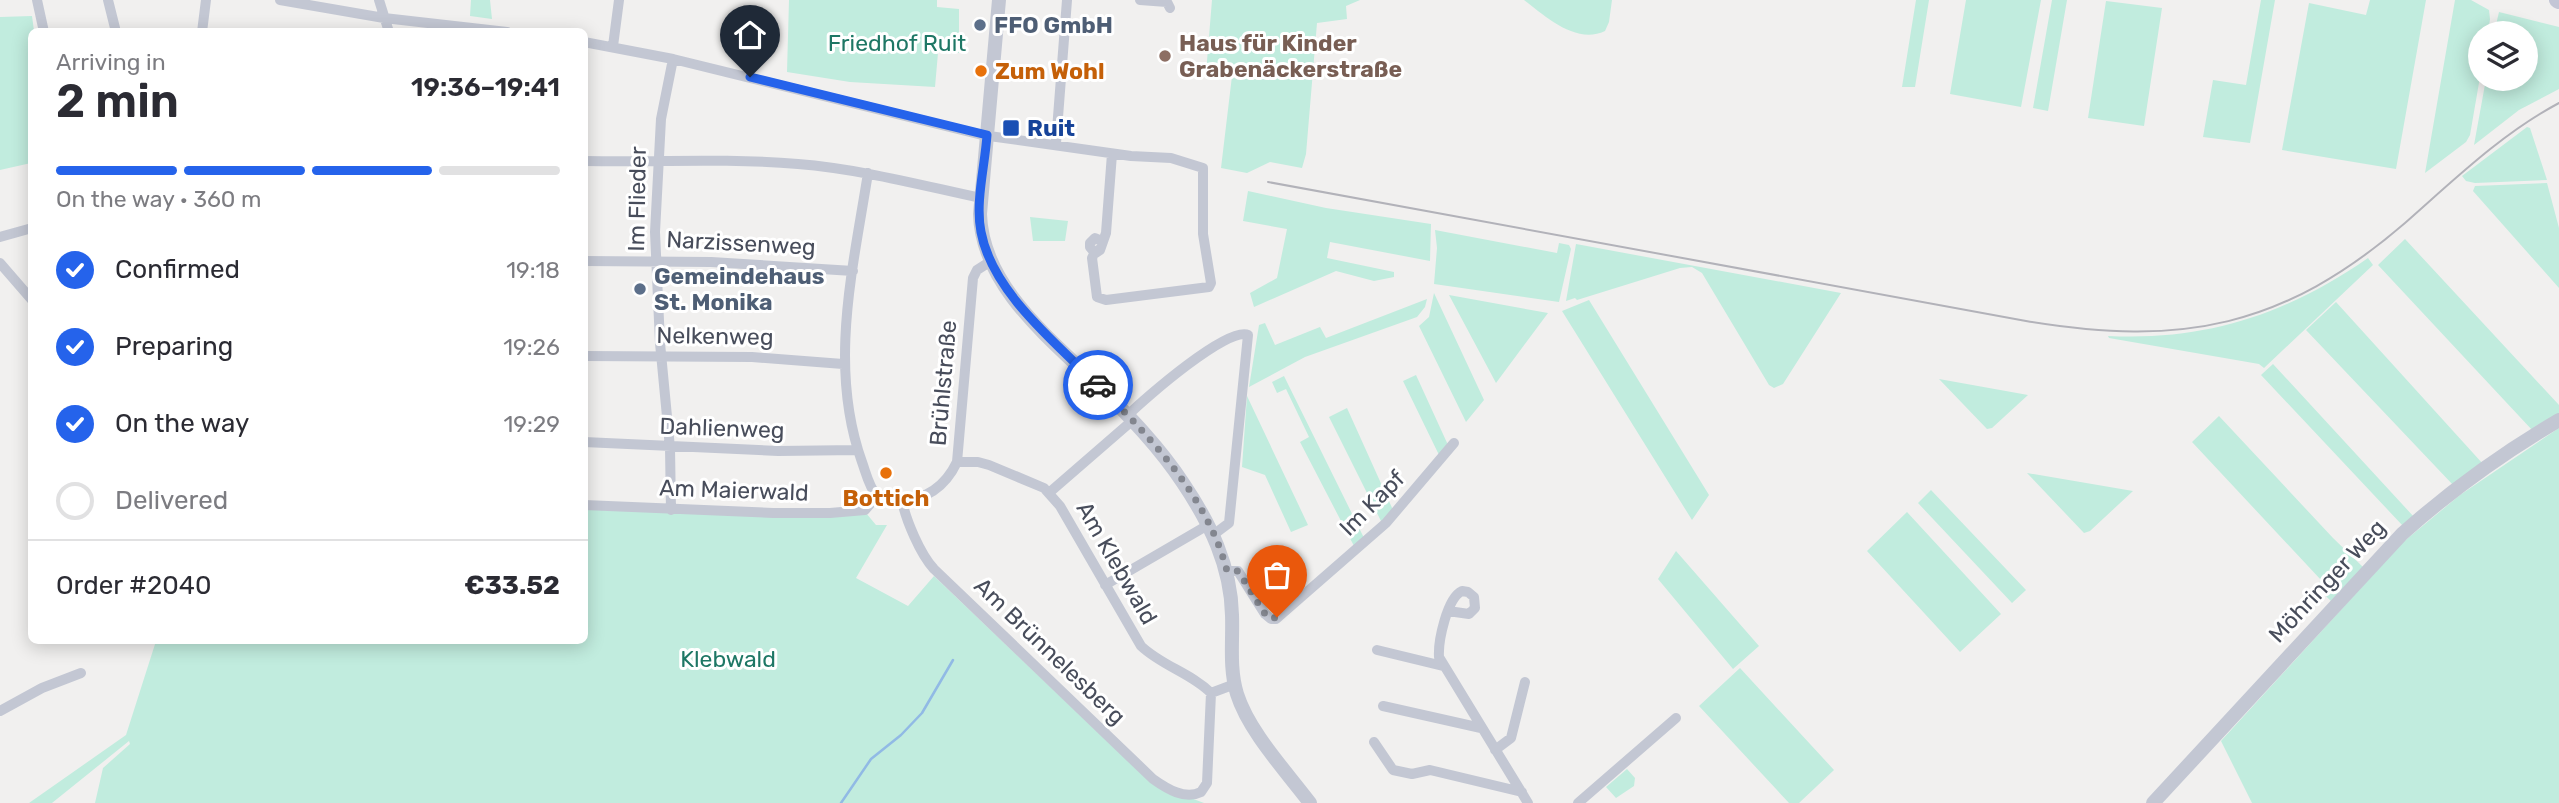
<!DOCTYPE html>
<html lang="en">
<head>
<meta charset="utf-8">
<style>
  :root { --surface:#fff; --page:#f7f7f7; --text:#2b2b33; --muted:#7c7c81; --line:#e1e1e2; --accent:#2563eb }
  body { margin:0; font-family:Rubik,sans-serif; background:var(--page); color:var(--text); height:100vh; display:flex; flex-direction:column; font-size:26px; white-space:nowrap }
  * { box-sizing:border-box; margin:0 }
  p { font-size:23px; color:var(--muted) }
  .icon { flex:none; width:38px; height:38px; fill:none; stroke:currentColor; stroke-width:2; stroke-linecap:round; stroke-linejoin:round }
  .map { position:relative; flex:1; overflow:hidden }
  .drawer { position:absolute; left:28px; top:28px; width:560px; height:616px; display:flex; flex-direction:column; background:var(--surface); border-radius:10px; box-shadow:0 4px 18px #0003 }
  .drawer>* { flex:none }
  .buttons { position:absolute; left:2468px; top:21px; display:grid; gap:14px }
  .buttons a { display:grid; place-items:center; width:70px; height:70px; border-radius:50%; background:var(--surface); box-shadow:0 4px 18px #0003; font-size:35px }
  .pin { position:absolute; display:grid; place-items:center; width:60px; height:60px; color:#fff; margin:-72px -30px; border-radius:50% 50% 50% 0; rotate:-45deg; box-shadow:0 0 7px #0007 }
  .pin .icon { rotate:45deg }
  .courier { position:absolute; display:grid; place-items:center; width:70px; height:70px; margin:-35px; border:5px solid #2563eb; border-radius:50%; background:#fff; color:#222; box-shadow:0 2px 9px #0007 }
  .summary em { font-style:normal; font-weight:600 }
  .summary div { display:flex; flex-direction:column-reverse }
  .summary { display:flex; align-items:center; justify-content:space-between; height:119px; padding:0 28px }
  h1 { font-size:46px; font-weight:600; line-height:52px }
  .bar { display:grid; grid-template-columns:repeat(4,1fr); gap:10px 7px; align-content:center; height:84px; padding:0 28px }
  .bar i { height:9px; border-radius:5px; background:var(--line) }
  .bar .selected { background:var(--accent) }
  .bar p { grid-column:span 4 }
  .line { display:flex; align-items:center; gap:18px; padding:0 28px; border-top:2px solid var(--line) }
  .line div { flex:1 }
  ol { padding:0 28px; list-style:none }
  li { display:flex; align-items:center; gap:21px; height:77px }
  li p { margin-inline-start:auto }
  li .icon { padding:7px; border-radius:50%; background:var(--accent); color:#fff; stroke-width:4 }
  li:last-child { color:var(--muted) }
  li i { width:38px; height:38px; border:4px solid var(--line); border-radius:50% }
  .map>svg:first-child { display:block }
</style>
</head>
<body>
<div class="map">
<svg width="2559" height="803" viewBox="0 0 2559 803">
  <rect width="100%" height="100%" fill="#f1f0ef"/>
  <path fill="#c1ecde" d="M 471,0 L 490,0 L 492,19 L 470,16 Z
    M 789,0 L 937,0 L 937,7 L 959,9 L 959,53 L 938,53 L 935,87 L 850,82 L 787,72 Z
    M 1212,0 L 1360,0 L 1346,6 L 1347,19 L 1317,23 L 1306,154 L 1302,168 L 1270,162 L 1247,173 L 1221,168 L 1232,76 L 1206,73 Z
    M 1524,0 L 1612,0 L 1609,22 L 1605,31 C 1576,45 1545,16 1524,0 Z
    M 1916,0 L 1929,0 L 1915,87 L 1902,87 Z
    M 1966,0 L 2041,0 L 2021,107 L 1950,94 Z
    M 2052,0 L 2067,0 L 2048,111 L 2033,108 Z
    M 2261,0 L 2275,0 L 2250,143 L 2203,137 L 2213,80 L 2246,85 Z
    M 2370,0 L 2426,0 L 2396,169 L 2282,150 L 2309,3 L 2366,15 Z
    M 2455,0 L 2471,0 L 2489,10 L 2490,19 L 2488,33 L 2480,33 L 2480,77 L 2470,135 L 2466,142 L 2425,173 Z
    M 2106,1 L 2162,8 L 2144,126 L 2088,118 Z
    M 2499,12 L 2559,27 L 2559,89 L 2519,110 L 2474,145 L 2486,79 L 2525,79 L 2525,33 L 2494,33 Z
    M 32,16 L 34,31 L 32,32 L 31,163 L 0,170 L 0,17 Z
    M 2527,127 L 2530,128 L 2547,180 L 2475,183 L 2466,181 L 2462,176 Z
    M 2547,183 L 2559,228 L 2559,288 L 2473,191 L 2475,186 Z
    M 1248,191 L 1326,208 L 1431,224 L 1430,261 L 1330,242 L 1327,258 L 1394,272 L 1394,277 L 1374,281 L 1336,271 L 1254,307 L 1250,293 L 1277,278 L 1287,229 L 1243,221 Z
    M 1030,217 L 1068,221 L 1065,241 L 1033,241 Z
    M 1435,230 L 1557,253 L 1559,243 L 1569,245 L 1571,249 L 1559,302 L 1434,284 L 1437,248 Z
    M 2405,239 L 2559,405 L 2559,415 L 2533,431 L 2378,265 Z
    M 1576,244 L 1841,293 L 1783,384 L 1774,388 L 1769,385 L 1702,273 L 1692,267 L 1680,268 L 1577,300 L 1575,298 L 1566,301 Z
    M 2368,258 L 2373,265 L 2264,368 L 2259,364 L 2109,338 L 2108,336 C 2207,341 2287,314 2368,258 Z
    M 1434,293 L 1484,400 L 1466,422 L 1419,326 L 1429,317 Z
    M 1449,295 L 1548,313 L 1496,383 Z
    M 1427,299 L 1425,307 L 1417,317 L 1305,357 L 1249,387 L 1259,325 L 1265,323 L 1275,345 L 1320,327 L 1326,338 Z
    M 1589,300 L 1709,495 L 1692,520 L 1562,311 Z
    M 2336,302 L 2483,464 L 2454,486 L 2306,330 Z
    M 2273,364 L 2414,517 L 2403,526 L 2261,375 Z
    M 1416,375 L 1448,445 L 1439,455 L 1403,381 Z
    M 1284,376 L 1364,538 L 1354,546 L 1300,442 L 1309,437 L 1286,389 L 1277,393 L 1272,382 Z
    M 1939,379 L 2028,395 L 1992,428 L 1987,429 Z
    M 1247,396 L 1308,525 L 1291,532 L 1265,475 L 1242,467 Z
    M 1347,408 L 1393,510 L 1382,523 L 1329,417 Z
    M 2219,416 L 2333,538 L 2363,567 L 2331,601 L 2316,587 L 2321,580 L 2192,442 Z
    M 2559,428 L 2559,803 L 2252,803 L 2221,741 L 2402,543 L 2460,495 Z
    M 2027,473 L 2133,491 L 2090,531 L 2084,533 Z
    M 1931,490 L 2026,590 L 2012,603 L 1918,503 Z
    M 585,508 L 866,513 L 876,525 L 887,525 L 856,578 L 908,606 L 934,576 L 1151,783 L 1204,803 L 95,803 L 103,768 L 130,744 L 129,741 L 52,803 L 29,803 L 126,735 L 156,641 L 584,640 Z
    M 1907,512 L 2001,614 L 1960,652 L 1867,551 Z
    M 1676,551 L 1759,646 L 1733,669 L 1658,579 Z
    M 1740,668 L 1834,770 L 1799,803 L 1789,803 L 1699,706 Z
    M 1627,769 L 1635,778 L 1634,786 L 1616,798 L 1606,787 Z"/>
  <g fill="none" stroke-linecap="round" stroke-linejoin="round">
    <path stroke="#91bae5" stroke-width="2.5" d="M 841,803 L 871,759 L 901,735 L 922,713 L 953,660"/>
    <path stroke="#c3c7d3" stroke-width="10" d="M 37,0 L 44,32
      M 108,0 L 116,32
      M 280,0 L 384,18 L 507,32
      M 379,0 L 389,32
      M 1140,0 L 1167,2 L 1170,8
      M 202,32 L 206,0
      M 584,42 L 673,59 L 982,135 L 1131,156 L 1171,158 L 1203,168 L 1203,234 L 1211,283 L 1209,287 L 1106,300 L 1097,297 L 1092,258 L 1094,254 L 1100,250 L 1106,233 L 1112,154
      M 613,46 L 619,0
      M 1056,143 L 1067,0
      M 584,161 C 656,162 727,158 798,164 C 860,169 920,185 981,198
      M 868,173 C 853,269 828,367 862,462 C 866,473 869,487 877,496
      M 0,237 L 32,228
      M 1095,253 L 1090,247 L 1090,243 L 1095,238 L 1102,241
      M 584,261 L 711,262 L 853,271
      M 0,263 L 32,300
      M 584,356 L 752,357 L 843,364
      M 1128,415 C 1144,399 1229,325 1248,335 L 1229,523 L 1213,535
      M 584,442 L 778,451 L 858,450
      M 957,462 L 978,462 L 989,465 L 1044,488 L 1060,506 L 1141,646 C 1162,666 1191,673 1211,693 L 1235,684
      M 1050,492 L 1133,420
      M 877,496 C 884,501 890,501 899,501 C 926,500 945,487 957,462 L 973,278 L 977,270 L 991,261
      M 902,501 C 906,520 920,554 934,569 L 1153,779 C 1167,789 1185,800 1201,792
      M 584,505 L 773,513 L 830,513 L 865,510 L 877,496
      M 671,510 L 670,448 L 660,343 L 655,232 L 661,119 L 673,59
      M 1227,571 L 1238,571 L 1265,614 L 1271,619 L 1276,619 L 1386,523 L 1454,443
      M 1105,585 L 1208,525
      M 1448,611 L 1469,614 L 1475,608 L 1474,597 L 1468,592 L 1462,591 C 1447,598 1438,641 1439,657 L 1528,803
      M 1377,650 L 1443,666
      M 1383,706 L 1481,728
      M 0,711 L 42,688 L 81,673
      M 1374,742 L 1393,770 L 1412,774 L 1430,770 L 1522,792
      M 1495,750 L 1511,738 L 1525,682
      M 1201,792 L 1207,783 L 1211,693
      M 1578,803 L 1676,718"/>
    <path stroke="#c3c7d3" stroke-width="14" d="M 999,0 L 980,214 C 982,287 1052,340 1100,387 C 1130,417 1160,448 1183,483 C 1210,523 1231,566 1232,615 C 1233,641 1229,668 1237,694 C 1249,732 1286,771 1310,803
      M 2153,803 L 2402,534 C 2450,491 2503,453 2559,420"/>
    <path stroke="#c3c6d6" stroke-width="16" d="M 2557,0 L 2559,1"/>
    <path stroke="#b2b2b9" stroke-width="2" d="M 1268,182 L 2026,321 C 2182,347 2283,328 2405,223 C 2454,180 2501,134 2559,103"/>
  </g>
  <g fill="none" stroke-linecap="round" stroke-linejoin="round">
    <path stroke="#83868f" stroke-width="7" stroke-dasharray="0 12.6" d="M 1098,385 C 1150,437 1208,497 1227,571 L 1238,571 L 1265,614 L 1271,619 L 1277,617"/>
    <path stroke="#2563eb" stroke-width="9" d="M 750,77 L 987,135 C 985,166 975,202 981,232 C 992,292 1057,344 1098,385"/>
  </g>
  <g fill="#5c6f8a" stroke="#fff" stroke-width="2.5">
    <circle cx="980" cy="25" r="7"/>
    <circle cx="640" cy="289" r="7"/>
  </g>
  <circle fill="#8d6e63" stroke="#fff" stroke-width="2.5" cx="1165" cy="56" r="7"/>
  <g fill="#e8710a" stroke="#fff" stroke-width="2.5">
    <circle cx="981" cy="71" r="7"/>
    <circle cx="886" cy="473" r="7"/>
  </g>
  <rect fill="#1a4fb4" stroke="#fff" stroke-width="2.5" x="1002" y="119" width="18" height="18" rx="3.5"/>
  <g text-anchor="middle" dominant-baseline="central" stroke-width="6" stroke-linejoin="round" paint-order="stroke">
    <g font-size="23" font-weight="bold" fill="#4e5e75" stroke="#fff" text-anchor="start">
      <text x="994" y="25">FFO GmbH</text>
      <text x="654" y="276">Gemeindehaus<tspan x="654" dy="26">St. Monika</tspan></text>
    </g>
    <g font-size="23" fill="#1e7765" stroke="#fff">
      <text x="897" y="43">Friedhof Ruit</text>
      <text x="728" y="659">Klebwald</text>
    </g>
    <g font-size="23" font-weight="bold" fill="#785e54" stroke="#fff" text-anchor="start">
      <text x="1179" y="43">Haus für Kinder<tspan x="1179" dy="26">Grabenäckerstraße</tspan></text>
    </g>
    <g font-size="23" font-weight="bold" fill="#c56008" stroke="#fff" text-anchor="start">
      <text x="995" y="71">Zum Wohl</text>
      <text x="886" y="498" text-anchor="middle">Bottich</text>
    </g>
    <g font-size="23" font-weight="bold" fill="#164399" stroke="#fff" text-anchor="start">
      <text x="1027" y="128">Ruit</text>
    </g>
    <g font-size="23" fill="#484d5b" stroke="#fff">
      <text transform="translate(637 199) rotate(-89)">Im Flieder</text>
      <text transform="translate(741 243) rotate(3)">Narzissenweg</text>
      <text transform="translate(715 336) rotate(1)">Nelkenweg</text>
      <text transform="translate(943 383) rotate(-85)">Brühlstraße</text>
      <text transform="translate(722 428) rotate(2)">Dahlienweg</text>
      <text transform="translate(734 490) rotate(2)">Am Maierwald</text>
      <text transform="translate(1372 503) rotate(-45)">Im Kapf</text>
      <text transform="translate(1117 563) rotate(60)">Am Klebwald</text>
      <text transform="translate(2327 581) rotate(-47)">Möhringer Weg</text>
      <text transform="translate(1050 651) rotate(44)">Am Brünnelesberg</text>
    </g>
  </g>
</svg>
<div class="buttons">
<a><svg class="icon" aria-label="layers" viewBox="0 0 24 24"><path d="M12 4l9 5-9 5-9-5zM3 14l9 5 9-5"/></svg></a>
</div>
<div class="pin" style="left:1277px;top:617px;background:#ea580c"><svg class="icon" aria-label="bag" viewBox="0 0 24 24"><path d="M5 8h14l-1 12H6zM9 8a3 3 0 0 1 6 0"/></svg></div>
<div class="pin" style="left:750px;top:77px;background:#1f2937"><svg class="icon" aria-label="home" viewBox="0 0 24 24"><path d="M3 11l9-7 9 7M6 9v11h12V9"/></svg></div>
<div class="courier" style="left:1098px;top:385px"><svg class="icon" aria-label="car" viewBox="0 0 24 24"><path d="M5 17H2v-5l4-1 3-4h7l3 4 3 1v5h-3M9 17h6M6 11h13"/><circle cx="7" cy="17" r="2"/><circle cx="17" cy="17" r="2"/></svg></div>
<section class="drawer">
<div class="summary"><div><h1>2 min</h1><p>Arriving in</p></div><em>19:36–19:41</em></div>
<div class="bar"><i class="selected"></i><i class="selected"></i><i class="selected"></i><i></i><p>On the way · 360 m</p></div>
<ol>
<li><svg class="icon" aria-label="check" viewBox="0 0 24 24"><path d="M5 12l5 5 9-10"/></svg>Confirmed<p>19:18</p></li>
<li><svg class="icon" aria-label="check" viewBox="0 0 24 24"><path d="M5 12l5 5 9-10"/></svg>Preparing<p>19:26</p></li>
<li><svg class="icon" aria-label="check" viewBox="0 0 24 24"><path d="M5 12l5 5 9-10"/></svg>On the way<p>19:29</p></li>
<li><i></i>Delivered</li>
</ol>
<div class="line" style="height:91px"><div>Order #2040</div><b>€33.52</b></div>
</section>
</div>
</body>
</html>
